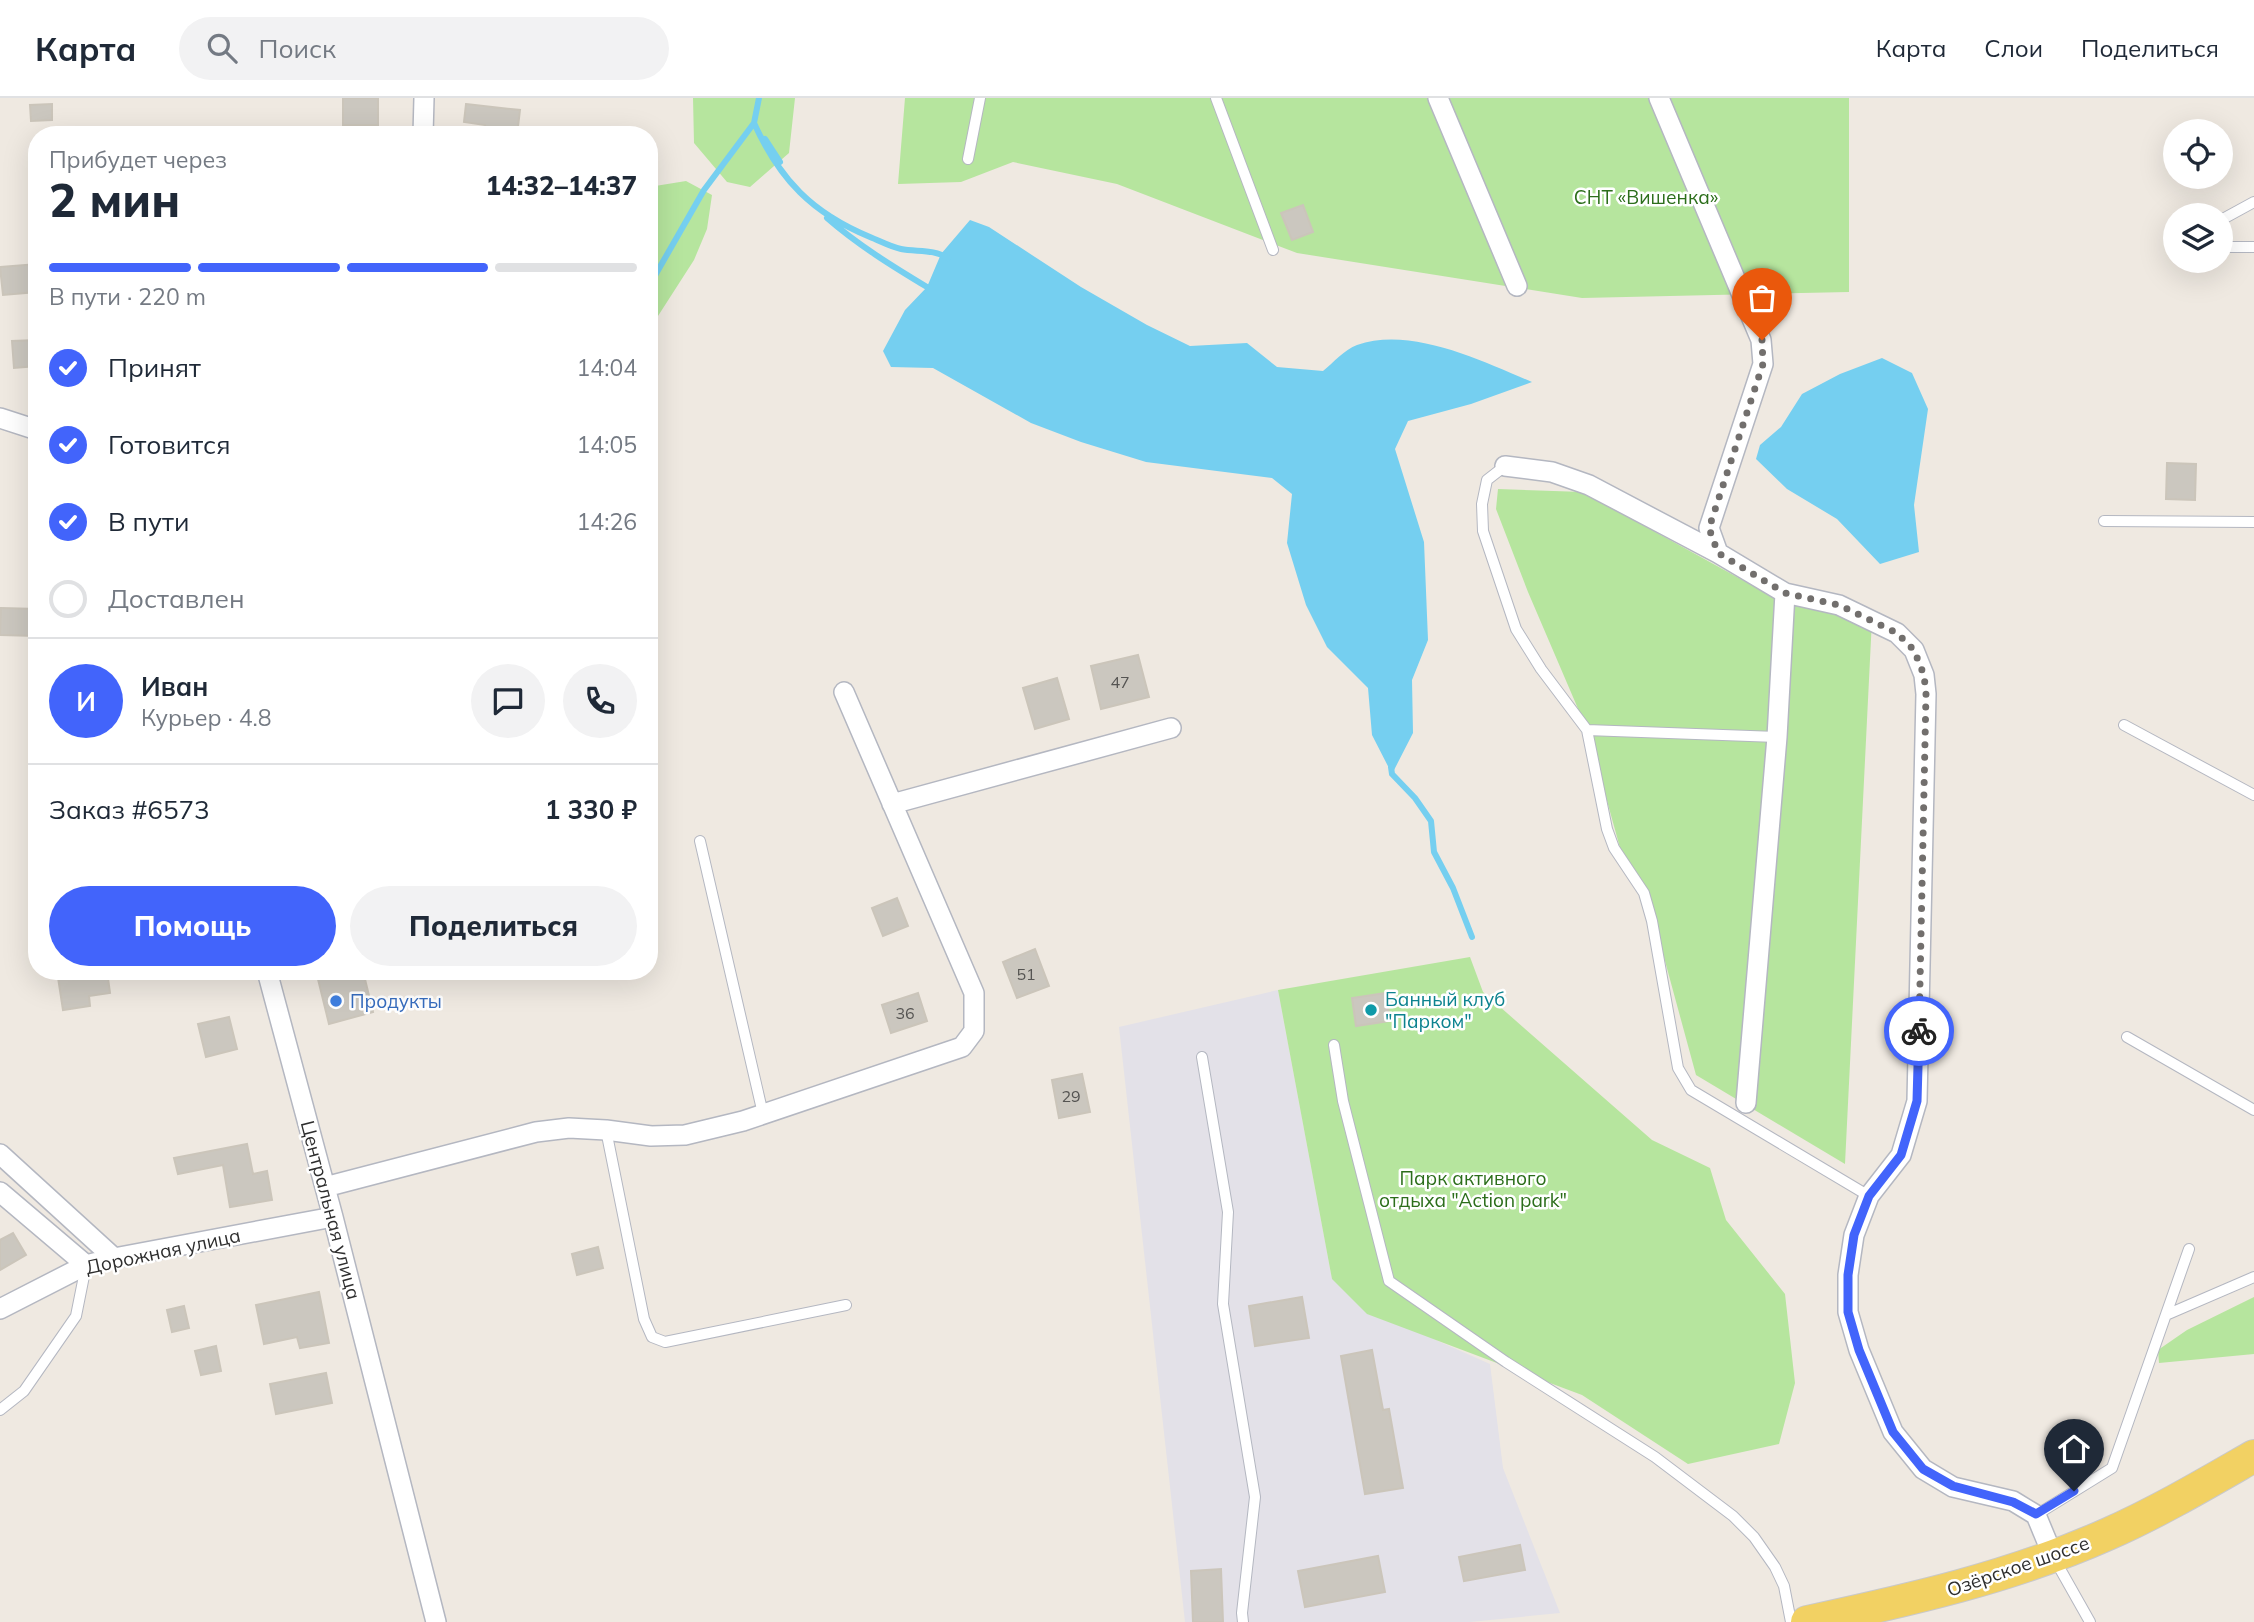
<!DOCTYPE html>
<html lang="ru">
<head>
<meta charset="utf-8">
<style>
  :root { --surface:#fff; --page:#f2f2f3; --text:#1f2937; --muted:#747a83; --line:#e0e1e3; --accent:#4264fb }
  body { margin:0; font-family:Mulish,sans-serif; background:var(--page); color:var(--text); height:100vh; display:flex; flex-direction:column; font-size:26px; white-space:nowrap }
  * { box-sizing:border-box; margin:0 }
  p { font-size:23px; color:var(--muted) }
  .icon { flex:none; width:38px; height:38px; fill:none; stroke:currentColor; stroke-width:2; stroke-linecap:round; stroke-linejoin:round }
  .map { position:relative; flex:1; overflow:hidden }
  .side { position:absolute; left:28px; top:28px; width:630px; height:854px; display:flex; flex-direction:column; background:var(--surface); border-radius:28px; box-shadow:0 7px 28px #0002 }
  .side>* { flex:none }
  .fabs { position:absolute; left:2163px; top:21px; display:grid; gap:14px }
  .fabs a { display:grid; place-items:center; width:70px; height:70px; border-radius:50%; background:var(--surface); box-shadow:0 7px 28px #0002; font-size:35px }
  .pin { position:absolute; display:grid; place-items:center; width:60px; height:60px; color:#fff; margin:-72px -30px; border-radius:50% 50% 50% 0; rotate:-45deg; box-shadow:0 0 7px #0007 }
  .pin .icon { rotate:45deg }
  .courier { position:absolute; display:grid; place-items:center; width:70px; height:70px; margin:-35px; border:5px solid #4264fb; border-radius:50%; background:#fff; color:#222; box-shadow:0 2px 9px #0007 }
  .overview em { font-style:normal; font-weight:800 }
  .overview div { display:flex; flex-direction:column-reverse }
  .overview { display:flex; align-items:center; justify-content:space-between; height:119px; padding:0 21px }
  h1 { font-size:46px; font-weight:800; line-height:52px }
  .bar { display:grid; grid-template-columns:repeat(4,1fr); gap:10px 7px; align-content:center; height:84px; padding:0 21px }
  .bar i { height:9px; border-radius:5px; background:var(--line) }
  .bar .current { background:var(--accent) }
  .bar p { grid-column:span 4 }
  .line { display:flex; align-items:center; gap:18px; padding:0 21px; border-top:2px solid var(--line) }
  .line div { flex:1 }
  .round { display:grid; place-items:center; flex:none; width:74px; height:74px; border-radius:37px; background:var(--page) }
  ol { padding:0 21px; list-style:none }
  li { display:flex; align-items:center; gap:21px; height:77px }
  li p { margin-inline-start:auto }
  li .icon { padding:7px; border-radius:50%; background:var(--accent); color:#fff; stroke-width:4 }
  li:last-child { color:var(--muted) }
  li i { width:38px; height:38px; border:4px solid var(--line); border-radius:50% }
  .cta { display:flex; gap:14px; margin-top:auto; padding:14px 21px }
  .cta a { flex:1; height:80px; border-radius:42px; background:var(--accent); color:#fff; font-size:28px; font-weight:800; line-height:80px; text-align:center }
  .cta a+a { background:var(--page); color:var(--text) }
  header { display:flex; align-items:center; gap:42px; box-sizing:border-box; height:98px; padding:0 35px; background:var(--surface); border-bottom:2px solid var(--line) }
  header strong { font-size:33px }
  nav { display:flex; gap:38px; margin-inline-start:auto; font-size:24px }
  .search { width:490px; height:63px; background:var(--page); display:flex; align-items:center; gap:18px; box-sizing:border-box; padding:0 24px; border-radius:38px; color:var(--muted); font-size:26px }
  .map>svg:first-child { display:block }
</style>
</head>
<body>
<header>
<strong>Карта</strong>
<div class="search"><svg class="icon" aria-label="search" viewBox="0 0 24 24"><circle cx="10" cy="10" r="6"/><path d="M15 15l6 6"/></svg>Поиск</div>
<nav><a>Карта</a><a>Слои</a><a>Поделиться</a></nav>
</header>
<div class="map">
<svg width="2254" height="1524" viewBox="0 0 2254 1524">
  <rect width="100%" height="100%" fill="#efe9e1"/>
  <path fill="#e3e1e8" d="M 1278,892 L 1332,1181 L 1438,1243 L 1490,1266 L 1503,1370 L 1560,1515 L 1470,1524 L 1185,1524 L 1119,929 Z"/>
  <path fill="#b6e59e" d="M 693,0 L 795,0 L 789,55 L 750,89 L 727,84 L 694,45 Z
    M 905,0 L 1849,0 L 1849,194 L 1582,200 L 1297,155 L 1117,86 L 1013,64 L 961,84 L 898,86 Z
    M 686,83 L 712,97 L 707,131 L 694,162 L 649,232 L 649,89 Z
    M 1498,391 L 1583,394 L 1784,505 L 1872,521 L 1845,1066 L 1696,977 L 1662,852 L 1622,757 L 1588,634 L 1528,494 L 1496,411 Z
    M 1470,859 L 1483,894 L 1652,1042 L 1710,1070 L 1726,1122 L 1785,1196 L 1795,1285 L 1779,1346 L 1688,1366 L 1582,1297 L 1367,1216 L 1332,1181 L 1278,892 Z
    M 2254,1199 L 2254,1256 L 2159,1265 L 2158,1252 L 2187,1232 Z"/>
  <path fill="#75cff0" d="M 970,122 L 989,129 L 1081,189 L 1147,227 L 1190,248 L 1247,245 L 1277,269 L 1323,273 C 1333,265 1345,251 1357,247 C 1411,228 1482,263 1532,284 L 1471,306 L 1408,323 L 1395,351 L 1424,444 L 1428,542 L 1412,582 L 1413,635 L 1392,676 L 1372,637 L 1368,590 L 1327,549 L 1306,507 L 1287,445 L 1292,396 L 1272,380 L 1146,364 L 1081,344 L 1031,325 L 933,270 L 891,269 L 883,253 L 905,212 L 927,189 L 941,156 Z
    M 1882,260 L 1912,275 L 1928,311 L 1914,407 L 1919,454 L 1880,466 L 1837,421 L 1787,391 L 1756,361 L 1760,347 L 1781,329 L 1802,296 L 1840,276 Z"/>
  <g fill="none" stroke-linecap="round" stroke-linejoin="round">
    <path stroke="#75cff0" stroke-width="6" d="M 754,25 C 780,82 812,115 870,139 C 880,143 891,149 901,151 C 917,154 934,151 948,160
      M 765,41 L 780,64
      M 827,120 C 858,147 892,168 927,189
      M 649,188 L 704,92 L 754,25 L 759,0
      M 1391,669 L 1392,676 L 1415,700 L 1431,723 L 1434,754 L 1453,790 L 1472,839"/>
  </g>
  <path fill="#cbc7bf" stroke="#cbc5ba" stroke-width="2" d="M 343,0 L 378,0 L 378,27 L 343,27 Z
    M 52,6 L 52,22 L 31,23 L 30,7 Z
    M 466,6 L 520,12 L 517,37 L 483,37 L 485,27 L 464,24 Z
    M 1303,107 L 1313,134 L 1292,142 L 1281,115 Z
    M 37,166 L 37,194 L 3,197 L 0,169 Z
    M 37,242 L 37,268 L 14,270 L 12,243 Z
    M 2167,365 L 2196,366 L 2195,402 L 2166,401 Z
    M 1,510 L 37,511 L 36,538 L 0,537 Z
    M 1138,557 L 1149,599 L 1101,611 L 1091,568 Z
    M 1057,580 L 1069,621 L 1035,631 L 1023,590 Z
    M 897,800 L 908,828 L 883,838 L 872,810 Z
    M 1035,851 L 1049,888 L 1017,900 L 1003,864 Z
    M 57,873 L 107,873 L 110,895 L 89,898 L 90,908 L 63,912 Z
    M 316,873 L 363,873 L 373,914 L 329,926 Z
    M 918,895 L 927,923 L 891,935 L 882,907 Z
    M 1386,895 L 1390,923 L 1356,928 L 1352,900 Z
    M 229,919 L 237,951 L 206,959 L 198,926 Z
    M 1082,976 L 1090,1014 L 1059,1020 L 1052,982 Z
    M 247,1046 L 253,1076 L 267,1073 L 272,1102 L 230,1109 L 223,1067 L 178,1076 L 174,1060 Z
    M 13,1135 L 26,1157 L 0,1172 L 0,1142 Z
    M 598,1149 L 603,1170 L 577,1177 L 572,1156 Z
    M 319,1194 L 329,1245 L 300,1250 L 297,1239 L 264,1246 L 256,1207 Z
    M 1302,1199 L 1309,1240 L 1255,1248 L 1249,1208 Z
    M 184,1208 L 189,1230 L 172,1234 L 167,1212 Z
    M 216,1248 L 221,1273 L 201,1277 L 195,1253 Z
    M 1372,1252 L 1383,1312 L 1389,1311 L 1403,1390 L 1365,1396 L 1341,1258 Z
    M 326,1275 L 332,1305 L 276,1316 L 270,1286 Z
    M 1520,1447 L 1525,1472 L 1464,1483 L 1459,1459 Z
    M 1378,1458 L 1385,1494 L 1305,1509 L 1298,1473 Z
    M 1221,1471 L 1223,1524 L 1193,1524 L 1191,1473 Z"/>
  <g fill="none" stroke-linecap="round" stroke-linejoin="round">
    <g stroke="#b4b7c1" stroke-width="12">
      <path id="lane" d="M 1216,0 L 1273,152
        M 968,61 L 980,0
        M 2221,122 L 2254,104
        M 2174,149 L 2175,148
        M 2221,149 L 2254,149
        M 1505,368 L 1487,382 L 1482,406 L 1483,433 L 1516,531 L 1541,571 L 1587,632 L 1607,731 L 1614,750 L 1644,795 L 1652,823 L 1678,970 L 1691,992 L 1869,1098
        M 2104,423 L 2254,424
        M 2124,627 L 2254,697
        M 1587,632 L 1777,639
        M 700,743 L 763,1016
        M 2127,939 L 2254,1012
        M 1334,947 L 1343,1003 L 1389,1183 L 1506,1264 L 1655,1359 L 1733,1418 L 1754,1439 L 1775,1469 L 1784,1488 L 1791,1524
        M 1202,959 L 1228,1114 L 1223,1206 L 1255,1399 L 1242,1515 L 1243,1524
        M 606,1032 L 644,1221 L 652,1239 L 665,1244 L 846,1207
        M 2166,1217 L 2254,1179
        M 0,1312 L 24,1293 L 76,1218 L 86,1168
        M 2036,1417 L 2112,1370 L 2189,1151
        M 2055,1462 L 2090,1524"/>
    </g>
    <g stroke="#b4b7c1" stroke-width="22">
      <path id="street" d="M 1438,0 L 1517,188
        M 1659,0 L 1761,242 L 1763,266 L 1709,430 L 1718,455
        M 423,37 L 424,0
        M 0,320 L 37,332
        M 1505,368 L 1552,374 L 1589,387 L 1718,455 L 1785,495 L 1839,507 L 1897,535 L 1914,552 L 1924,577 L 1926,596 L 1917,1003 L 1901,1057 L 1869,1098 L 1854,1137 L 1848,1177 L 1848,1214 L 1859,1252 L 1893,1334 L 1923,1371 L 1953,1389 L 2013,1403 L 2036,1417 L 2053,1458
        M 892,706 L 1171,630
        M 267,873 L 333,1119 L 436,1524
        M 1746,1005 L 1777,639 L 1785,495
        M 0,1056 L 114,1160
        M 325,1089 L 536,1034 L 569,1030 L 606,1032 L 651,1038 L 685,1037 L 743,1023 L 962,949 L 974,933 L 974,895 L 844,594
        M 0,1094 L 86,1167
        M 0,1211 L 86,1167 L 114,1160 L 333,1119"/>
    </g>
    <g stroke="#c9c9c9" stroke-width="34">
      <path id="primary" d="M 1807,1524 C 1909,1502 2012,1479 2108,1436 C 2158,1414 2207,1385 2254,1358"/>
    </g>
    <use href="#lane" stroke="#fff" stroke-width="10"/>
    <use href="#street" stroke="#fff" stroke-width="19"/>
    <use href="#primary" stroke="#f2d163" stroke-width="32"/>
  </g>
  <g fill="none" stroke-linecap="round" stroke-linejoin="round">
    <path stroke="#726f6d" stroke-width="7" stroke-dasharray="0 12.6" d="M 1762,242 L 1763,266 L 1709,430 L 1718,455 L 1785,495 L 1839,507 L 1897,535 L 1914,552 L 1924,577 L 1926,596 L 1919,933"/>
    <path stroke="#4264fb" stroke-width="9" d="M 1919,933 L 1917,1003 L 1901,1057 L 1869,1098 L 1854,1137 L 1848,1177 L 1848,1214 L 1859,1252 L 1893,1334 L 1923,1371 L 1953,1388 L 2013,1404 L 2036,1416 L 2074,1393"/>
  </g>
  <circle fill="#3f7fe0" stroke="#fff" stroke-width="2.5" cx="336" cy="903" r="7"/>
  <circle fill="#0f9aa8" stroke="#fff" stroke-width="2.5" cx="1371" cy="912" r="7"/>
  <g text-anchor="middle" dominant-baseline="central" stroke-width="5" stroke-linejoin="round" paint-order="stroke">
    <g font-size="16" fill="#555452">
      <text x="1120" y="584">47</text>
      <text x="1026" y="876">51</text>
      <text x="905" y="915">36</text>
      <text x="1071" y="998">29</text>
    </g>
    <g font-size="19" fill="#2c6e1b" stroke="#fff">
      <text x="1646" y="99">СНТ «Вишенка»</text>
      <text x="1473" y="1080">Парк активного<tspan x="1473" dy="22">отдыха "Action park"</tspan></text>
    </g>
    <g font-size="19" fill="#0d838f" stroke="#fff" text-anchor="start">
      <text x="1385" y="901">Банный клуб<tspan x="1385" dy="22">"Парком"</tspan></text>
    </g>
    <g font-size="19" fill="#366cbe" stroke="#fff" text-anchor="start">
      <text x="350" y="903">Продукты</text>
    </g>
    <g font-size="19" fill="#2e2e2e" stroke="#fff">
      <text transform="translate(331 1112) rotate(75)">Центральная улица</text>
      <text transform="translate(163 1153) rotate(-12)">Дорожная улица</text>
      <text transform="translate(2018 1468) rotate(-19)">Озёрское шоссе</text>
    </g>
  </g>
</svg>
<div class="fabs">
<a><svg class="icon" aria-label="locate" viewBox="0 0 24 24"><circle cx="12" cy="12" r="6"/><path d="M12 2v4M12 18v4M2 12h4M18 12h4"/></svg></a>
<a><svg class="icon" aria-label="layers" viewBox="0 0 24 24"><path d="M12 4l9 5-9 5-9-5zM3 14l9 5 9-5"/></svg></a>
</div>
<div class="pin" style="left:1762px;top:242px;background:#ea580c"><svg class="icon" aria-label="bag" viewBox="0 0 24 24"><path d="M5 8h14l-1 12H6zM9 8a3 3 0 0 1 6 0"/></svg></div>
<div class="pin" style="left:2074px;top:1393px;background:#1f2937"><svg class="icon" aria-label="home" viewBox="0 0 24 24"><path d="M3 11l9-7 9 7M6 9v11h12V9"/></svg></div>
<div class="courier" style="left:1919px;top:933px"><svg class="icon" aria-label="bike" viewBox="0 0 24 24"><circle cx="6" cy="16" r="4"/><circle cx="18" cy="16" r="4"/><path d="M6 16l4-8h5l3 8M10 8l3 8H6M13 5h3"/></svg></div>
<section class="side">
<div class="overview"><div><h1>2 мин</h1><p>Прибудет через</p></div><em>14:32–14:37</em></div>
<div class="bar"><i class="current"></i><i class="current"></i><i class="current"></i><i></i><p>В пути · 220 m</p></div>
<ol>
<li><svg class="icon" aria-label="check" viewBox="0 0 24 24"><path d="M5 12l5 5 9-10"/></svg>Принят<p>14:04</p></li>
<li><svg class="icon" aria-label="check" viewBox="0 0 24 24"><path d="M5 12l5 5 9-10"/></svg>Готовится<p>14:05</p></li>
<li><svg class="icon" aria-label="check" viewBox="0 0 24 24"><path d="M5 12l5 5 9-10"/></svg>В пути<p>14:26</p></li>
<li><i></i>Доставлен</li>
</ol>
<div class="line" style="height:126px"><b class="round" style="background:var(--accent);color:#fff">И</b><div><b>Иван</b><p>Курьер · 4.8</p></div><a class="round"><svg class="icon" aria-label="chat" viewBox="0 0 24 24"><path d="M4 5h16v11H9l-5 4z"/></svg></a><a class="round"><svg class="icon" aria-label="phone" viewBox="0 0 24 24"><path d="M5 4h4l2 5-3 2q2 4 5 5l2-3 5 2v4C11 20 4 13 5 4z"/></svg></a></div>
<div class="line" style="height:91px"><div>Заказ #6573</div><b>1 330 ₽</b></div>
<div class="cta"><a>Помощь</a><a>Поделиться</a></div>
</section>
</div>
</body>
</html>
